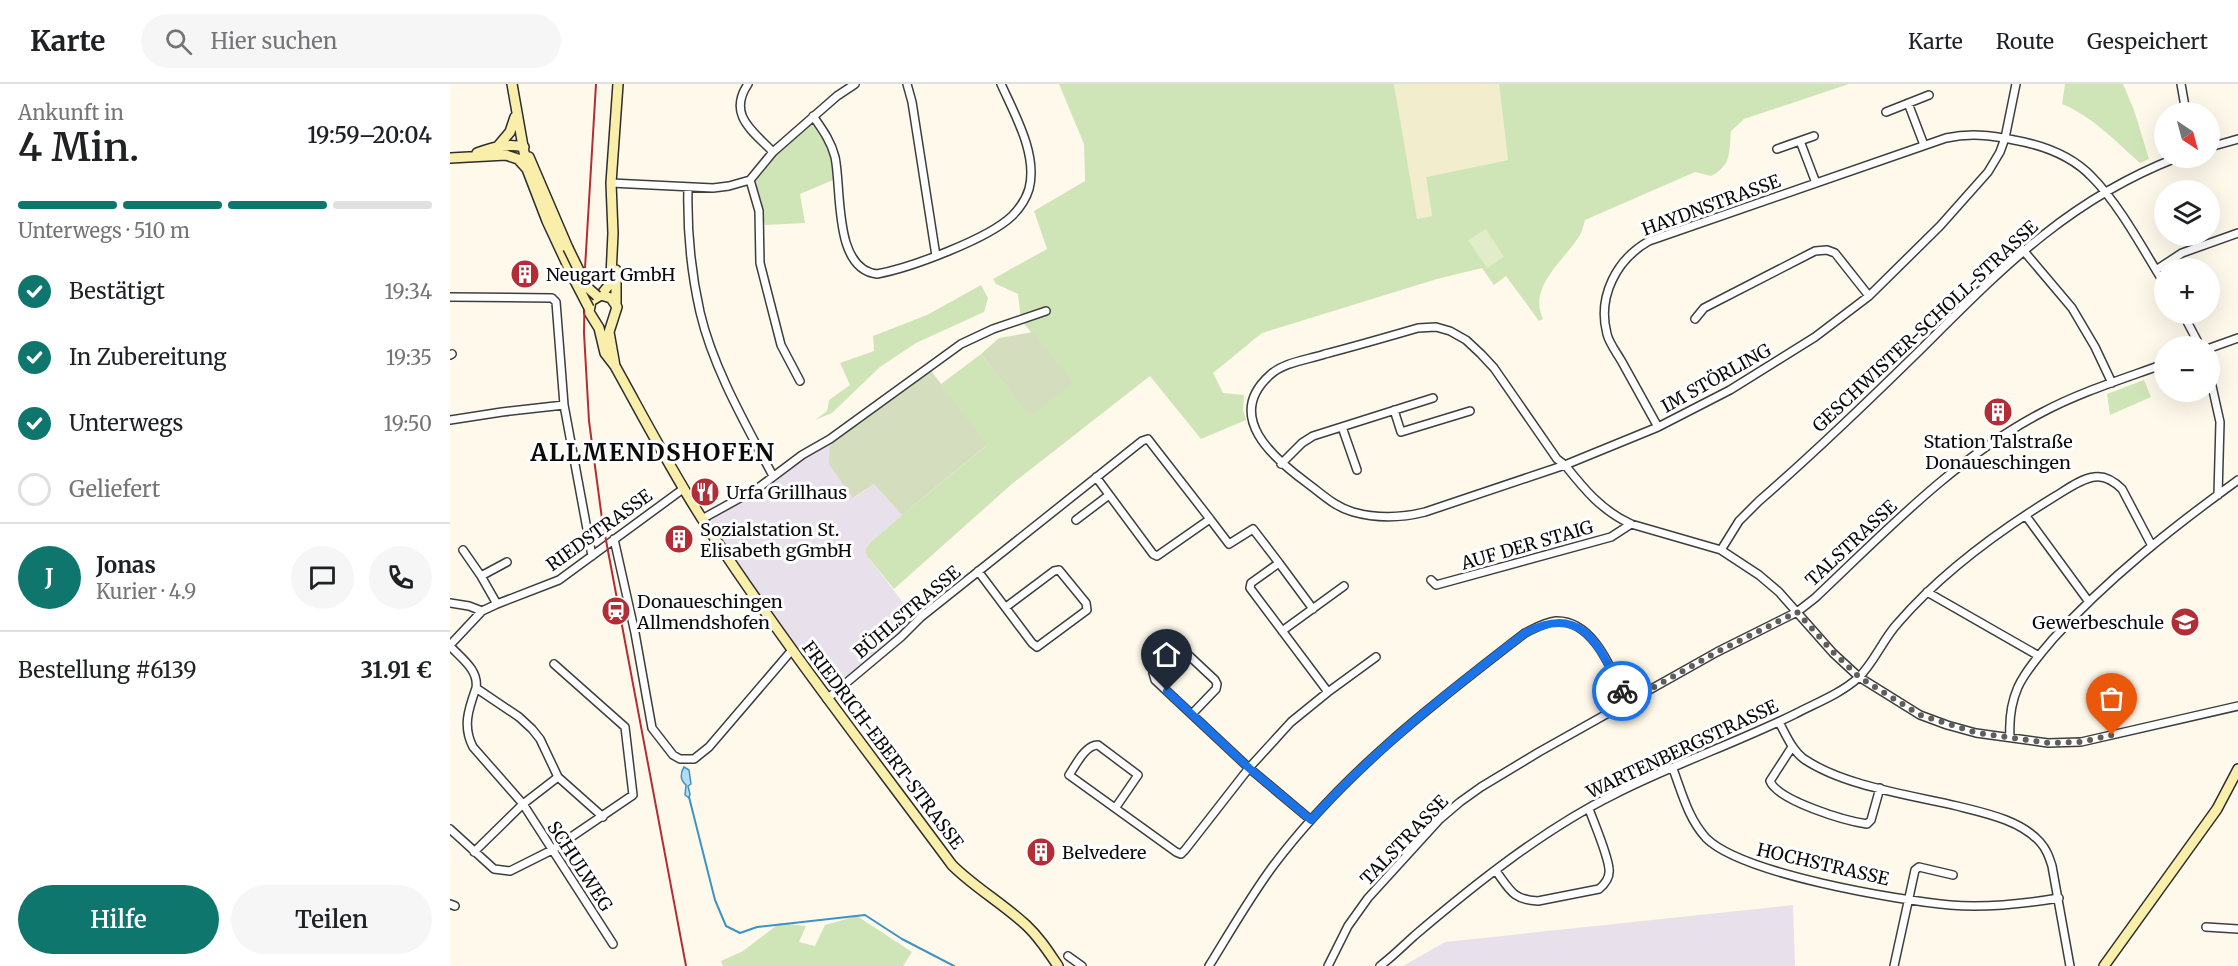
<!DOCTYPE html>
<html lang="de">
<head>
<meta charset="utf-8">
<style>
  :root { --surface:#fff; --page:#f6f6f6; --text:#202124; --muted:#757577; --line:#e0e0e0; --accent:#0f766e }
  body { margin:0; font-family:Merriweather,serif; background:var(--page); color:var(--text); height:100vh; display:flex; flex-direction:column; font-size:22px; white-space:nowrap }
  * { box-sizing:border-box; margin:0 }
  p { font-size:20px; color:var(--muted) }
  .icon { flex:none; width:33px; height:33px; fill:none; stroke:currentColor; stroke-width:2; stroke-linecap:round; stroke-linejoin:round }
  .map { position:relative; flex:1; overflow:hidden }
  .sheet { display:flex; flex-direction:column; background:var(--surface); width:450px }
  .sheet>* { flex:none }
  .needle { width:39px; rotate:144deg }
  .fabs { position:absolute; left:1704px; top:18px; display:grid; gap:12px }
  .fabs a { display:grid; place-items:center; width:66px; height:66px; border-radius:50%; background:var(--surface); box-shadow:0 6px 24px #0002; font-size:30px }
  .pin { position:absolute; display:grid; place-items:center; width:51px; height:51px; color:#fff; margin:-62px -26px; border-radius:50% 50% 50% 0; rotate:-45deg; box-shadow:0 0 6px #0007 }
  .pin .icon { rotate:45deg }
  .courier { position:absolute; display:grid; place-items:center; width:60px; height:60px; margin:-30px; border:4px solid #1a73e8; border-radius:50%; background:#fff; color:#222; box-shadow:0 2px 8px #0007 }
  .headline em { font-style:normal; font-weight:600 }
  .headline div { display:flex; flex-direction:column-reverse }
  .headline { display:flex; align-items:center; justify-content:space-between; height:102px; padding:0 18px }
  h1 { font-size:39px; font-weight:600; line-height:45px }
  .bar { display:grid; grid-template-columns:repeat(4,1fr); gap:9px 6px; align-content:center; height:72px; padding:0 18px }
  .bar i { height:8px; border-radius:4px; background:var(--line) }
  .bar .on { background:var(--accent) }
  .bar p { grid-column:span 4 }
  .line { display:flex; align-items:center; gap:15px; padding:0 18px; border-top:2px solid var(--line) }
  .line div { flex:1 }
  .round { display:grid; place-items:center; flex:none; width:63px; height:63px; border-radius:32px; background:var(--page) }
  ol { padding:0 18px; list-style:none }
  li { display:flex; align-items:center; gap:18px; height:66px }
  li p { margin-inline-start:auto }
  li .icon { padding:6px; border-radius:50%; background:var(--accent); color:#fff; stroke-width:4 }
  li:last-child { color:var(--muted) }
  li i { width:33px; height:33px; border:3px solid var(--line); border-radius:50% }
  .cta { display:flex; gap:12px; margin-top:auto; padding:12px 18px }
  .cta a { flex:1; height:69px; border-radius:36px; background:var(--accent); color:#fff; font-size:24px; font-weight:600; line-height:69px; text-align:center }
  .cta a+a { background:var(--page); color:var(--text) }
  header { display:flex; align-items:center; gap:36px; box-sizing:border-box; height:84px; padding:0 30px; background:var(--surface); border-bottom:2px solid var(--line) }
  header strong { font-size:28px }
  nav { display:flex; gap:33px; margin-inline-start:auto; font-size:21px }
  .search { width:420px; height:54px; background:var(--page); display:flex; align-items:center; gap:15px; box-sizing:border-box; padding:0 21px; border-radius:33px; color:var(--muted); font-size:22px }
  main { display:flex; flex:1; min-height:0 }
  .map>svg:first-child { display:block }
</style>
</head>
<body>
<header>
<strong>Karte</strong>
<div class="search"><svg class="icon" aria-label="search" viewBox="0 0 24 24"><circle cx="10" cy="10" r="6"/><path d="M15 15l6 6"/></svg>Hier suchen</div>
<nav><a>Karte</a><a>Route</a><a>Gespeichert</a></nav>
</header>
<main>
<section class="sheet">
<div class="headline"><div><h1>4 Min.</h1><p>Ankunft in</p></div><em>19:59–20:04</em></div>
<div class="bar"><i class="on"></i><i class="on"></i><i class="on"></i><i></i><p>Unterwegs · 510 m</p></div>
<ol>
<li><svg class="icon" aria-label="check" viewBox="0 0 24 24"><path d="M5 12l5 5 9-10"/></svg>Bestätigt<p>19:34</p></li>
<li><svg class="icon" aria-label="check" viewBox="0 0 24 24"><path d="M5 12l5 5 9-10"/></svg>In Zubereitung<p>19:35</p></li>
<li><svg class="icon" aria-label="check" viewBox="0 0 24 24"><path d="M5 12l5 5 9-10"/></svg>Unterwegs<p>19:50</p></li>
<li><i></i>Geliefert</li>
</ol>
<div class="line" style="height:108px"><b class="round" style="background:var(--accent);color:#fff">J</b><div><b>Jonas</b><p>Kurier · 4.9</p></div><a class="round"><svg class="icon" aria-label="chat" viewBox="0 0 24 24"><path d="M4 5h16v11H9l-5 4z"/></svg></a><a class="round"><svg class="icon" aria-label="phone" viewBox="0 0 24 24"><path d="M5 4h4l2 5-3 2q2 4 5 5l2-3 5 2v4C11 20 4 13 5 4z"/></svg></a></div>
<div class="line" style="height:78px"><div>Bestellung #6139</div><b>31.91 €</b></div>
<div class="cta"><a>Hilfe</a><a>Teilen</a></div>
</section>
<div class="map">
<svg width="1788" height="882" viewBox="0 0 1788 882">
  <rect width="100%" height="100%" fill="#fef9eb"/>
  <path fill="#e8e0ea" d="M 380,358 L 404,414 L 424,400 L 452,431 L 420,459 L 415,466 L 417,472 L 466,535 L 451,550 L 379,610 L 258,435 Z
    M 1343,821 L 1345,882 L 953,882 L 995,858 Z"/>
  <path fill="#f2eecd" d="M 944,0 L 1049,0 L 1058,76 L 976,93 L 982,132 L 966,135 Z"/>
  <path fill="#d0e5b7" d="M 609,0 L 944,0 L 967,135 L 982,132 L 976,93 L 1058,76 L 1049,0 L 1399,0 L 1294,35 L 1281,47 C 1279,68 1282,81 1261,92 L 1245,88 L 1135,136 C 1133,142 1132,149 1128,154 C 1112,178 1078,204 1093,235 L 1089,237 L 1056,192 L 1044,201 L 1032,184 L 987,195 L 812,249 L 763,289 L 773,309 L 794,311 L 793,326 L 796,336 L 751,355 L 700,292 L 563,399 L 444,505 L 417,472 L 415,466 L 420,459 L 452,431 L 536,362 L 491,300 L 531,270 L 580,331 L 622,299 L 571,236 L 568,210 L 546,200 L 543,195 L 597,165 L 584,127 L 635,97 L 634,60 Z
    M 1615,0 L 1673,0 L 1684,26 L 1699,75 L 1690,79 C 1665,57 1643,33 1612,20 Z
    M 361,38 C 376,57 382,72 383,96 L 350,110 L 355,139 L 315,141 L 304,96 L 325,70 Z
    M 531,201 L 538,214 L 534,228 L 466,259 L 430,283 L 382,329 L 365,336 L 377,327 L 379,316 L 400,301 L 390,279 L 424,267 L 423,252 L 477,231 Z
    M 1694,296 L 1701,313 L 1660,331 L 1657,310 Z
    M 407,832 L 462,868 L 453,882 L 273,882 L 271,877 L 293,867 L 330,839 L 356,842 L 349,858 L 365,862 L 375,841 Z"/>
  <path fill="#d4ddbe" d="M 583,248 L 623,299 L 580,332 L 531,270 L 549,254 Z
    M 479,284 L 537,361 L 452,431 L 424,400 L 403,414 L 379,380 L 380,358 Z"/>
  <path fill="#e1edc8" d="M 1036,145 L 1054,173 L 1037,184 L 1018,156 Z"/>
  <path fill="#b3dcf2" stroke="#3e92c4" stroke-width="1.5" d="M 234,683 L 239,686 L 241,700 L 238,702 L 240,710 L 239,714 L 235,711 L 236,701 C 230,696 230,689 234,683 Z"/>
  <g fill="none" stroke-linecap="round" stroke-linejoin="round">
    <path stroke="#3e92c4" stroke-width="2" d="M 239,713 L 265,816 L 276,842 L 290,849 L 307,843 L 415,831 L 452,855 L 504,882"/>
    <g stroke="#3e3e3e" stroke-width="10">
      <path id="street" d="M 298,0 C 277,31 303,47 323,68
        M 457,0 L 462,18 L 486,172
        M 1566,0 L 1555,54 L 1550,68 L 1538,88 L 1490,142 L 1419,212 L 1365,253 L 1280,306 L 1208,343 L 1115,381 C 1134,405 1152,427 1181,440 L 1271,466 L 1309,491 L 1329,508 L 1383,569 L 1409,593 L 1470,631 L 1497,641 L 1526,649 L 1598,659 L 1631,658 L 1788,622
        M 1731,0 L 1736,28
        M 1458,19 L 1474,61
        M 1436,28 L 1479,11
        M 363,32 C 372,45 381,57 385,73 C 392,105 383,185 427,190 C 460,184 538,155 562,132 C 569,125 576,115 579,105 C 588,71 565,31 551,0
        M 1350,57 L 1366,99
        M 1760,63 L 1788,55
        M 1327,65 L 1364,52
        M 300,96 L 309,127 L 310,179 L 331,261 L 350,297
        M 161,99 L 263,104 L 279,102 L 300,96 L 323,68 L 387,12 L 405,0
        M 238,104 C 237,145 241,188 250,228 C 263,284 296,341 323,392
        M 1573,166 L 1622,224 L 1645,263 L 1662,299
        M 1706,186 L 1732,169 L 1788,149
        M 0,213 L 102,214 L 106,218 L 114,321 L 142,472
        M 1733,230 L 1750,262
        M 1245,235 L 1254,224 L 1365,167 L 1377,166 L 1385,169 L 1419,212
        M 986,243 L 1000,247 L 1016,256 L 1031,270 L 1044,284 L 1107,375 L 1115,381 L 975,428 C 951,434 928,435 903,428 C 885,423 872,410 857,399 C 823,374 774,332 820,291 C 834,278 857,276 875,270 C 906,262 937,253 968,244 Z
        M 1760,264 L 1788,254
        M 0,271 L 2,270
        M 1760,293 L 1770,338 L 1768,411
        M 944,326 L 951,348 L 1020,327
        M 0,336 L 52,328 L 114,321
        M 892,343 L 907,386
        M 1208,343 C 1196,321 1184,300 1172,278 C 1167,269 1159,259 1157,250 C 1147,212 1167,175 1199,157 L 1496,54 C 1520,49 1540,51 1564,56 C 1592,61 1622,72 1642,93 C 1669,120 1694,167 1714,199
        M 831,380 L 852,359 L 863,352 L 983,314
        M 1576,432 L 1639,518
        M 252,435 L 308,404 L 352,371 L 380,355 L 511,260 L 543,245 L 596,227
        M 760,435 L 779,460 L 803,445 L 829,479 L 801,499 L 800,504 L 878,608
        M 626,436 L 659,411
        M 164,455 L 185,549 L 202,644 L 223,671 L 230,675 L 244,675 L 259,663 L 342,566
        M 13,466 L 31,492 L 47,520
        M 1271,466 L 1289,437 L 1309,417 C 1362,371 1413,322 1463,273 C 1547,190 1613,118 1726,74
        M 829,479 L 863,525
        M 528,487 L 582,559 L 587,563 L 637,526 L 636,519 L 609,486 L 604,487 L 556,523
        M 31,492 L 57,478
        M 981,496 L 986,501 L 1161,453 L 1181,440
        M 1477,508 L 1589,572
        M 0,519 L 19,522 L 32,527
        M 832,547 L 894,502
        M 0,561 L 32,527 L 47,520 L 109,496 L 233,405
        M 0,562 C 11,574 29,586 26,604 L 69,633 L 82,645 L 90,655 L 108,693 L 153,733
        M 26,604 C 19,624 12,642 23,663 L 73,720 L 163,860
        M 377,615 L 451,553 L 471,533 L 692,357 L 698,355 L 701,359 L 760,435 L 707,472 L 703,470 L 646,393
        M 1329,638 C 1336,651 1342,666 1354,675 C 1394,702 1460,711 1507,722 C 1535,729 1570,736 1590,758 C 1597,766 1599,773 1602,782 L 1620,882
        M 1560,653 C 1559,636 1561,619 1568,603 C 1576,586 1591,569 1603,555 C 1657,495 1723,443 1788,396
        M 1342,663 L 1320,697 C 1328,717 1396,737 1417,740 L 1421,736 L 1430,704
        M 1223,685 C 1232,709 1238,734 1256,754 C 1292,790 1447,816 1500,821 C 1536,824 1573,820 1609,814
        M 666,723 L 688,691 L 648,661 C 635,661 626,681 619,691 L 726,768 L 731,770 L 735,766 L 799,684 L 705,596 L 703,589 C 712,580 720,565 733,566 L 765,596 L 767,600 L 766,605 L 742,630
        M 861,736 L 799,684 L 841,638 L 878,608 L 926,573
        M 0,745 L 44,785 L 60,787 L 102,766 L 183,711 L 175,643 L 104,580
        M 24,768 L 73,720 L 108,693
        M 1046,787 C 1060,806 1063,816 1088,817 L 1149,805 C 1155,800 1160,793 1159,785 C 1158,771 1144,739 1139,725
        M 0,820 L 5,822
        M 1756,843 L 1788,845
        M 618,872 L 632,882
        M 759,882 C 780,848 800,813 823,782 C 893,689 984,619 1075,549 C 1085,544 1095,538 1106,537 C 1145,536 1163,590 1177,618
        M 878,882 L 898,842 L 918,814 L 990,735 L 1010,718 L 1031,703 L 1089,668 L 1267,568 L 1347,528 L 1365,514 C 1436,447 1504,375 1591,329 C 1630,308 1673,295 1714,280
        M 930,882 C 942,873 953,862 964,852 C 1025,800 1094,745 1165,710 C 1224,680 1286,659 1345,630 C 1366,619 1390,610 1408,594 C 1424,579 1433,555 1448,539 C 1492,488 1547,448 1604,413 C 1616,406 1630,395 1644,393 C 1655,391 1665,398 1672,405 L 1702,462
        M 1444,882 L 1465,786 L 1469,783 L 1503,791"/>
    </g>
    <g stroke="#2d2d2d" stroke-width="12">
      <path id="secondary" d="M 62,0 L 77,85 L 97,137 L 124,195
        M 49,61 L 60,48 L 65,33
        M 27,69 C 44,63 57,59 74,63
        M 79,73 L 118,164
        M 0,74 L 56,71 L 68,75 L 77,85
        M 166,186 L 166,219
        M 151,211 L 159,201 L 161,192 L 163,149 L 161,99 L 168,0
        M 165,282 L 159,248 L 167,223 L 161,214 L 151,211 L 141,217 L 139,228 L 149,244 L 155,269 L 165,282 C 195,336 224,392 258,444 C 334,560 419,669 502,781 C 524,803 552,819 576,841 C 589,853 598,867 608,882
        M 1654,882 L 1767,725 L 1788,685"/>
    </g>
    <use href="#street" stroke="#fff" stroke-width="7"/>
    <use href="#secondary" stroke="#faefaa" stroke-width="9"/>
    <path stroke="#b22d36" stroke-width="2" d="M 146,0 L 135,184 L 134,249 L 139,337 L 152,435 L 236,882"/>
    <g stroke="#2d2d2d" stroke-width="12" stroke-linecap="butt">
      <path id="secondary-bridge" d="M 118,164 L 137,203 L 147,212
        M 124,195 L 139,224"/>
    </g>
    <use href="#secondary-bridge" stroke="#faefaa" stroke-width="9"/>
  </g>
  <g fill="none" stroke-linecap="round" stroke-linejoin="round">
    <path stroke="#605e59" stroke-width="6" stroke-dasharray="0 10.8" d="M 1172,607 L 1177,618 L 1267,568 L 1347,528 L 1383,568 L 1409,593 L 1470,631 L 1527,649 L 1598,659 L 1631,658 L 1662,651"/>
    <path stroke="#1a73e8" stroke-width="8" d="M 717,607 L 799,684 L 861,736 C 925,665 999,607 1075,549 C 1133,518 1149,563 1172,607"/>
  </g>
  <defs>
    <g id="building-disc" transform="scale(1.5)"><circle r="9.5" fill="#b22d36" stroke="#fff"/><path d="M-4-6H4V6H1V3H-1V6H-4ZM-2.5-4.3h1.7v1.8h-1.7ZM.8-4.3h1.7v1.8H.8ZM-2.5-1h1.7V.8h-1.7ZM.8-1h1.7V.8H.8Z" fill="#fff"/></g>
    <g id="restaurant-disc" transform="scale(1.5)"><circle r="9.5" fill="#b22d36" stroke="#fff"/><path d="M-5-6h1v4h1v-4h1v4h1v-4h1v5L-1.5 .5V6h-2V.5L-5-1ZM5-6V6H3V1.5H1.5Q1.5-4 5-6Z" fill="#fff"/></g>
    <g id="station-disc" transform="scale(1.5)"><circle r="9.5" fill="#b22d36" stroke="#fff"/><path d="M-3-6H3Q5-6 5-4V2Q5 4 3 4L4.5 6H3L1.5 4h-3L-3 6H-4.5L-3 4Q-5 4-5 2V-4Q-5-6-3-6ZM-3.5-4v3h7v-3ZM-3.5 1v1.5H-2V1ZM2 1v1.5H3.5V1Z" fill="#fff"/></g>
    <g id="school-disc" transform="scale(1.5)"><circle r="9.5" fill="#b22d36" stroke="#fff"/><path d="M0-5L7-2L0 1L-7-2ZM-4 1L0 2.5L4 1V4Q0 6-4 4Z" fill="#fff"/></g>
  </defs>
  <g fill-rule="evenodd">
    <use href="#building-disc" x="75" y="190"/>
    <use href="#building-disc" x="1548" y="328"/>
    <use href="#restaurant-disc" x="255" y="408"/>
    <use href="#building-disc" x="229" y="455"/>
    <use href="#station-disc" x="166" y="527"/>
    <use href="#school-disc" x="1735" y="538"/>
    <use href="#building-disc" x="591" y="768"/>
  </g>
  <g text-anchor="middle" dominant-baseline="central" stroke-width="6" stroke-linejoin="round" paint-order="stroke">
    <g font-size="18" fill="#0b0b0b" stroke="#fff">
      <text transform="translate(1261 121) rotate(-20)">HAYDNSTRASSE</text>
      <text transform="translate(1475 242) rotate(-43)">GESCHWISTER-SCHOLL-STRASSE</text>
      <text transform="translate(1266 294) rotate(-29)">IM STÖRLING</text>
      <text transform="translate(149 446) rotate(-36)">RIEDSTRASSE</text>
      <text transform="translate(1401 459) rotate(-43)">TALSTRASSE</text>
      <text transform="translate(1077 461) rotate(-16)">AUF DER STAIG</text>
      <text transform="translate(457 528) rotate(-40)">BÜHLSTRASSE</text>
      <text transform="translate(433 661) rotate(53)">FRIEDRICH-EBERT-STRASSE</text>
      <text transform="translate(1232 665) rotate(-25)">WARTENBERGSTRASSE</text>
      <text transform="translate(954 756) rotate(-46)">TALSTRASSE</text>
      <text transform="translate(1373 780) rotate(13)">HOCHSTRASSE</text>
      <text transform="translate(130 782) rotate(57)">SCHULWEG</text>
    </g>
    <g font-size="18" fill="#0b0b0b" stroke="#fff" text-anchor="start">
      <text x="96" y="190">Neugart GmbH</text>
      <text x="1548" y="357" text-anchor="middle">Station Talstraße<tspan x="1548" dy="21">Donaueschingen</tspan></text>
      <text x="276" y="408">Urfa Grillhaus</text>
      <text x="250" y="445">Sozialstation St.<tspan x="250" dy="21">Elisabeth gGmbH</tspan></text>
      <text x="187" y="517">Donaueschingen<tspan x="187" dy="21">Allmendshofen</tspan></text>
      <text x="1714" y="538" text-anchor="end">Gewerbeschule</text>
      <text x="612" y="768">Belvedere</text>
    </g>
    <g font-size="24" font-weight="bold" letter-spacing="1.5" fill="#0b0b0b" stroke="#fff">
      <text x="203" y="368">ALLMENDSHOFEN</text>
    </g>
  </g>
</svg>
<div class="fabs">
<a><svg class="needle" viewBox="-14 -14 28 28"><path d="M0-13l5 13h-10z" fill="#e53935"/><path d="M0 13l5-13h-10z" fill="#757577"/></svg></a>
<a><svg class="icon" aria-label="layers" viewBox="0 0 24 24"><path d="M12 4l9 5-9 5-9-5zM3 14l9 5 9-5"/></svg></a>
<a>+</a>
<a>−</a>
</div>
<div class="pin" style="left:1662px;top:651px;background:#ea580c"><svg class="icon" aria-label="bag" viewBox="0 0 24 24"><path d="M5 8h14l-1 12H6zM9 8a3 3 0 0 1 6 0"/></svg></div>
<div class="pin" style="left:717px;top:607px;background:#1f2937"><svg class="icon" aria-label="home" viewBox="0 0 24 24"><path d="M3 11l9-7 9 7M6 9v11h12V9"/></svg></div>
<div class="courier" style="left:1172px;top:607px"><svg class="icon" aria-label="bike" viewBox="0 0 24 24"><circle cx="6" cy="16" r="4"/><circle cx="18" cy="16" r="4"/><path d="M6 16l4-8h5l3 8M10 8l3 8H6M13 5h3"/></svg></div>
</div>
</main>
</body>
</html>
